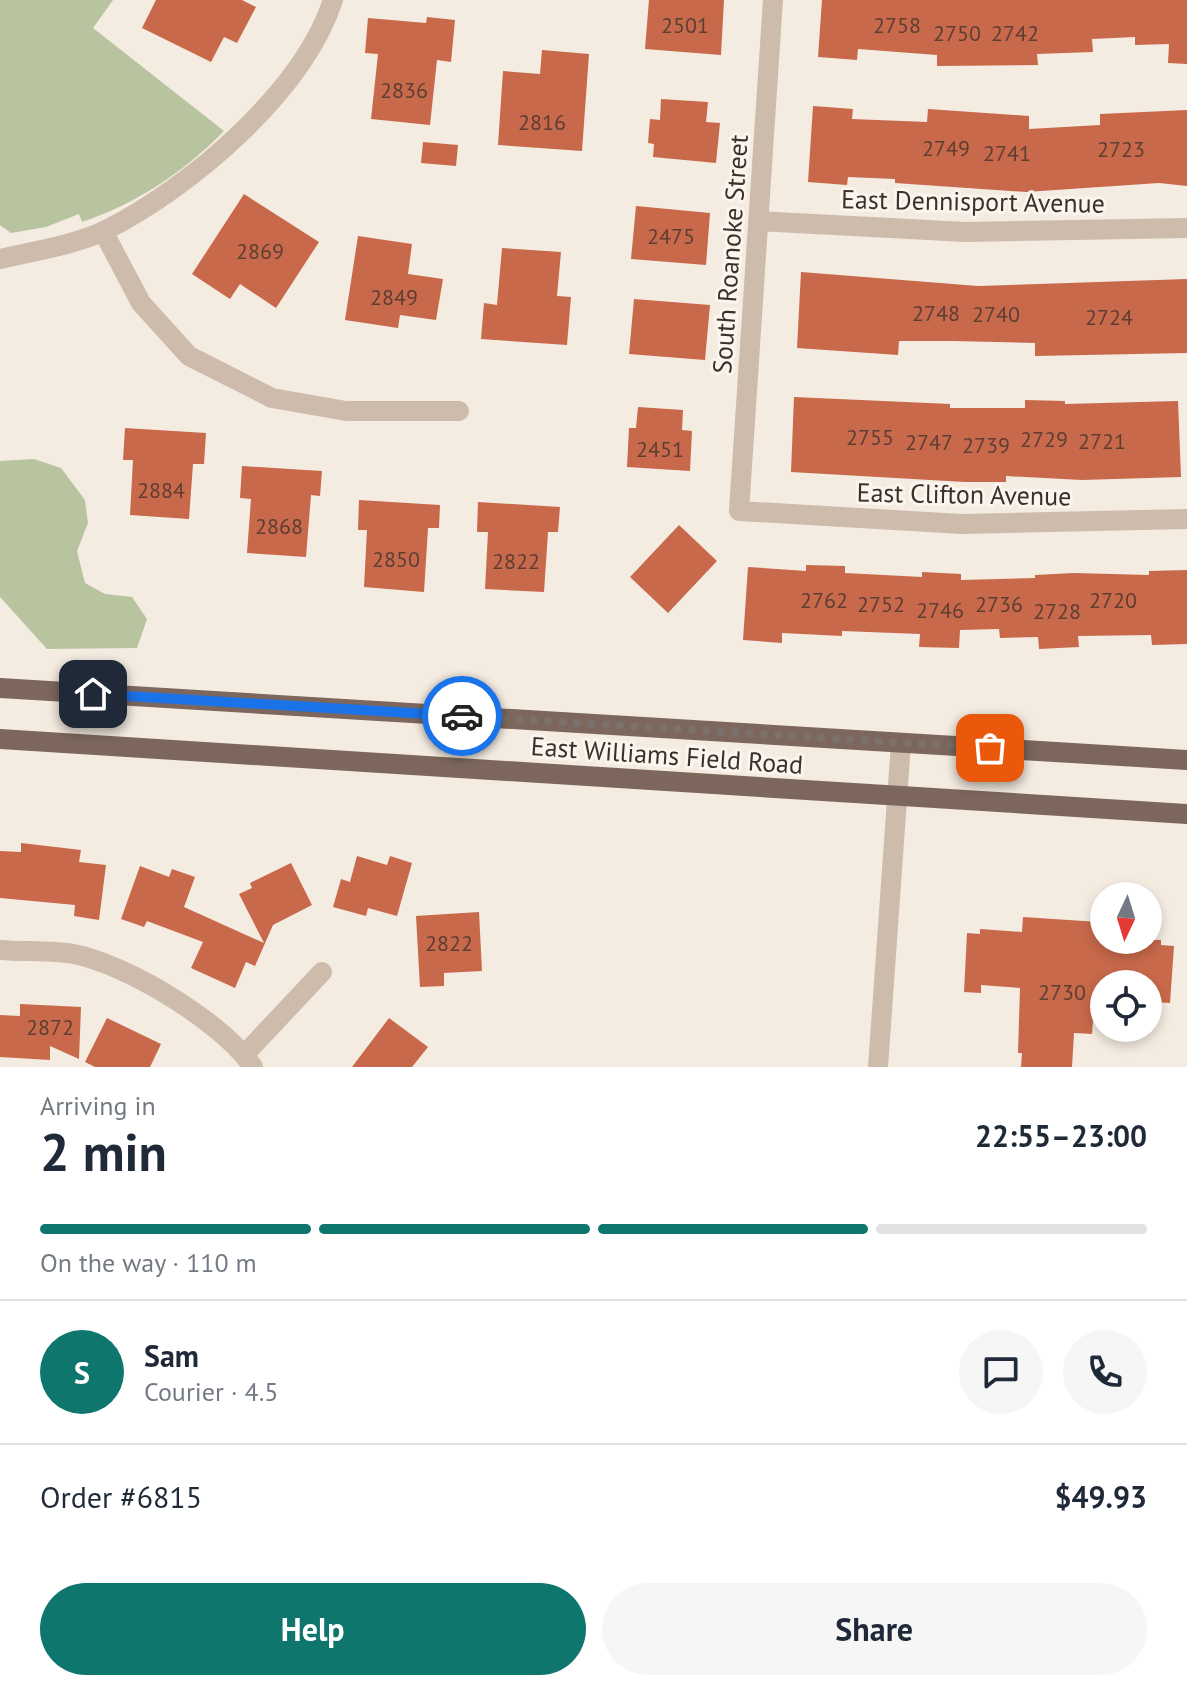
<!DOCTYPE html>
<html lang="en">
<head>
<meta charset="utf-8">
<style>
  :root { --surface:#fff; --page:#f6f6f7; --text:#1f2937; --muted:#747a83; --line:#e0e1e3; --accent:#0f766e }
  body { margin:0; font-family:"PT Sans",sans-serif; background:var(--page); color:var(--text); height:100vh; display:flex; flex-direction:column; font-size:30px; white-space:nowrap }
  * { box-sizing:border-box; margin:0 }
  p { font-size:26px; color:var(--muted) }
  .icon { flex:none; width:44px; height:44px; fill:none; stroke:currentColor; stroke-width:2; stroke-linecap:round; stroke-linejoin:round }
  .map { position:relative; height:1067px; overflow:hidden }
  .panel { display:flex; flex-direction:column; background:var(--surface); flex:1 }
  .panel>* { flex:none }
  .needle { width:52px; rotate:184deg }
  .controls { position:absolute; left:1090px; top:882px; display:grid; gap:16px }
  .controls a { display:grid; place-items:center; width:72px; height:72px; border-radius:50%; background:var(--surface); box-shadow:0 4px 12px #0003; font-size:40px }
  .pin { position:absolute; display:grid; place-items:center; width:68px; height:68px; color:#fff; margin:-34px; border-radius:16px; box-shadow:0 4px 12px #0006 }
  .courier { position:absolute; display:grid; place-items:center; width:80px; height:80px; margin:-40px; border:6px solid #1a73e8; border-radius:50%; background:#fff; color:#222; box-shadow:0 2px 10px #0007 }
  .head em { font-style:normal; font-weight:800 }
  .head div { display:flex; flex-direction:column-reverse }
  .head { display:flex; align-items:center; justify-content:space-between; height:136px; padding:0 40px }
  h1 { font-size:52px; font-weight:800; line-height:60px }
  .bar { display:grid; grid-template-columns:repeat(4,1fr); gap:12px 8px; align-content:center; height:96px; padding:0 40px }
  .bar i { height:10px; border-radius:6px; background:var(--line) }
  .bar .current { background:var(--accent) }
  .bar p { grid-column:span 4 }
  .line { display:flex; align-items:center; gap:20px; padding:0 40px; border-top:2px solid var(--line) }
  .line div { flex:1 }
  .round { display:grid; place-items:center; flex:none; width:84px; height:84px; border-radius:42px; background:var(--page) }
  .cta { display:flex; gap:16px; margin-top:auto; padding:16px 40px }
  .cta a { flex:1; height:92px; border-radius:48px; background:var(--accent); color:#fff; font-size:32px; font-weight:800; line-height:92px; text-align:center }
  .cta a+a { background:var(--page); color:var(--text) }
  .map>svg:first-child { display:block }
</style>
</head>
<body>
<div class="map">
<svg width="1187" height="1067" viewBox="0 0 1187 1067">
  <rect width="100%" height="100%" fill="#f4ebe1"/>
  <path fill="#b8c4a0" d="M 0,0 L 113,0 L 93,28 L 224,131 C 184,172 136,204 82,222 L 79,214 L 46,227 L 11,233 L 0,225 Z
    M 34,459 L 61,468 L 85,500 L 88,523 L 77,551 L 85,583 L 105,594 L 132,597 L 147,619 L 137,648 L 47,649 L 0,597 L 0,461 Z"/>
  <path fill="#c8694b" d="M 156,0 L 242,0 L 256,7 L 237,43 L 224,37 L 211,62 L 142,28 Z
    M 649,0 L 724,0 L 721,55 L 645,49 Z
    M 822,0 L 1187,0 L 1187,64 L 1168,63 L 1169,44 L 1135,45 L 1135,37 L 1092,39 L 1093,52 L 1037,54 L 1038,65 L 937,66 L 937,55 L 858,49 L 857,60 L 818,57 Z
    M 427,17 L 455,20 L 451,62 L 437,60 L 430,125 L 371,119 L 378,54 L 365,53 L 368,18 L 426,23 Z
    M 542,50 L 589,54 L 582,151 L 498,145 L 503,71 L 540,74 Z
    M 661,99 L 708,102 L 706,122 L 720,123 L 716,163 L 653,157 L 654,144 L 648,143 L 650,119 L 660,120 Z
    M 813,106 L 853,109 L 852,119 L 927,122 L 928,109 L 1029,116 L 1029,129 L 1100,125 L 1100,114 L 1187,110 L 1187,186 L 1159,183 L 1026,192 L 895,183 L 895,179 L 848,177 L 847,185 L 808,182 Z
    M 423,142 L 458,145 L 456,166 L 421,163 Z
    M 244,194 L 319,242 L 276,308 L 240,284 L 230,299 L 192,274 Z
    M 636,206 L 710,213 L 706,265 L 631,259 Z
    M 358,236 L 412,244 L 408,274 L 443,279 L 436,320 L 400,315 L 398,328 L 345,320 Z
    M 502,248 L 561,252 L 557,296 L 571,297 L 567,345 L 481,339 L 484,303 L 497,305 Z
    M 801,272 L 978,286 L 1187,279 L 1187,353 L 1035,356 L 1035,343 L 953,341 L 899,341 L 898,355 L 797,348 Z
    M 634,299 L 710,305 L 705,360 L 629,354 Z
    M 794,397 L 950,404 L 950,408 L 1025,408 L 1025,400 L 1065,401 L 1065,404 L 1178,401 L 1181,477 L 1082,480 L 1006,476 L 1006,482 L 965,482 L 791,472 Z
    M 638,407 L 683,410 L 682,430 L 692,431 L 690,471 L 627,467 L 629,428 L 636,428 Z
    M 125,428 L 206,433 L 204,464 L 193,464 L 189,519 L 130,515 L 133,460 L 123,460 Z
    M 242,466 L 322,471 L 320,496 L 311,495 L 306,557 L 247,553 L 251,499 L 240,498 Z
    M 359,500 L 440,505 L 439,528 L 428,528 L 424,592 L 364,587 L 367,530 L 358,530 Z
    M 478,502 L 560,507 L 558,532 L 548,532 L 544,592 L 485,589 L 488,532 L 477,532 Z
    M 679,525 L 717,561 L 668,613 L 630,577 Z
    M 806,565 L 845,566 L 845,573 L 922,577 L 922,572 L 961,574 L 961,580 L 1035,578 L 1035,575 L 1074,573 L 1149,575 L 1149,571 L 1187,570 L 1187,644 L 1152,645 L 1151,635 L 1078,636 L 1079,647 L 1039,649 L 1038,637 L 1000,638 L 999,629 L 960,630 L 959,648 L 919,647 L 920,634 L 842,631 L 842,636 L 782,633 L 782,643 L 743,640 L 748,567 L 806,571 Z
    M 21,843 L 81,850 L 79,862 L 106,865 L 99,920 L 74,916 L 75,905 L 0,898 L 0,851 L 21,852 Z
    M 357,856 L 387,865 L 390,856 L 412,863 L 397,916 L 368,908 L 366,916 L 333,907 L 341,879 L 350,882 Z
    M 291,863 L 312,905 L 273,925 L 255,966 L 246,962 L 235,988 L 191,968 L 203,942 L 147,921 L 144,927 L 121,919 L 140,866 L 169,877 L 172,869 L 195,877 L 184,907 L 264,943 L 239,894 L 252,888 L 250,883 Z
    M 479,912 L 482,971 L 444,973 L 444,986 L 420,987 L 416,916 Z
    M 1023,917 L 1099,922 L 1098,936 L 1104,936 L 1104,940 L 1161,940 L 1161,945 L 1174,946 L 1170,1003 L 1153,1002 L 1153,996 L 1148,996 L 1148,984 L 1104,984 L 1104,993 L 1095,993 L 1092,1034 L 1074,1033 L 1072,1067 L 1021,1067 L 1022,1053 L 1018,1053 L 1020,988 L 981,985 L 981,993 L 964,992 L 967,933 L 980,934 L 980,929 L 1022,932 Z
    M 20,1004 L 81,1007 L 79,1059 L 50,1046 L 50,1060 L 0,1057 L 0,1015 L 20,1016 Z
    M 107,1018 L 161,1044 L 150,1067 L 95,1067 L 85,1062 Z
    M 389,1018 L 428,1047 L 412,1067 L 352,1067 Z"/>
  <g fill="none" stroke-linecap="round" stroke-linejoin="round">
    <path stroke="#cdbbac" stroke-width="20" d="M 773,0 L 739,511 L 962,524 L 1187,519
      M 758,221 L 966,232 L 1187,228
      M 103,231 L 141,303 L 189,356 L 272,398 L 346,411 L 459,411
      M 0,259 C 34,251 75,245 106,230 C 191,187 303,92 333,0
      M 0,950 C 24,952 50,950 74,954 C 128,965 222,1022 253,1067
      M 245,1054 L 322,972
      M 878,1067 L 901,743"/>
    <path stroke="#7d675c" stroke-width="20" d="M 0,688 L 1187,760
      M 0,739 L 1187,814"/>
  </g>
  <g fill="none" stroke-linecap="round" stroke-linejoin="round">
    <path stroke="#7c716b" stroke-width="8" stroke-dasharray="0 14.4" d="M 462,716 L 990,748"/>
    <path stroke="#1a73e8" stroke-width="10" d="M 93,694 L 462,716"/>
  </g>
  <g text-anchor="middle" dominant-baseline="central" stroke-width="6" stroke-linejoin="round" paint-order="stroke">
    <g font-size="22" fill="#5e3e33">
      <text x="685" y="25">2501</text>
      <text x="897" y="25">2758</text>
      <text x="957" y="33">2750</text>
      <text x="1015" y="33">2742</text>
      <text x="404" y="90">2836</text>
      <text x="542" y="122">2816</text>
      <text x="946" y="148">2749</text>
      <text x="1121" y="149">2723</text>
      <text x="1007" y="153">2741</text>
      <text x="671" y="236">2475</text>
      <text x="260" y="251">2869</text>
      <text x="394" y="297">2849</text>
      <text x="936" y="313">2748</text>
      <text x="996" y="314">2740</text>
      <text x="1109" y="317">2724</text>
      <text x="870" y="437">2755</text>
      <text x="1044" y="439">2729</text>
      <text x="1102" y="441">2721</text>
      <text x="929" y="442">2747</text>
      <text x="986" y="445">2739</text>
      <text x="660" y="449">2451</text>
      <text x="161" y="490">2884</text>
      <text x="279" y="526">2868</text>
      <text x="396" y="559">2850</text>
      <text x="516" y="561">2822</text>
      <text x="824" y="600">2762</text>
      <text x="1113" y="600">2720</text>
      <text x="881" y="604">2752</text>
      <text x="999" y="604">2736</text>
      <text x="940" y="610">2746</text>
      <text x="1057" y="611">2728</text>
      <text x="449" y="943">2822</text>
      <text x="1062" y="992">2730</text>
      <text x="50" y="1027">2872</text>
    </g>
    <g font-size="26" fill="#3b302b" stroke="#fbf5ee">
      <text transform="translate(973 201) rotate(1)">East Dennisport Avenue</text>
      <text transform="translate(730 254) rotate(-86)">South Roanoke Street</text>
      <text transform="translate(964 494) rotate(1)">East Clifton Avenue</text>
      <text transform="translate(667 755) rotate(4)">East Williams Field Road</text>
    </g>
  </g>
</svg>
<div class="controls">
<a><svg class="needle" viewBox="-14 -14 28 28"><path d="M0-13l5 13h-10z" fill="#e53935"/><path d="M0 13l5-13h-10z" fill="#747a83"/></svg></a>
<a><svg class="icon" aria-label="locate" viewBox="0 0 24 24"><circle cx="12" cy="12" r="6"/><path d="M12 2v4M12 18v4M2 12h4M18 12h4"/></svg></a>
</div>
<div class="pin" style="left:990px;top:748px;background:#ea580c"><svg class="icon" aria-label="bag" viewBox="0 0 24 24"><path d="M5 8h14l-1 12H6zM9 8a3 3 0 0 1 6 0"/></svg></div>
<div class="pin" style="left:93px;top:694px;background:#1f2937"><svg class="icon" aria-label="home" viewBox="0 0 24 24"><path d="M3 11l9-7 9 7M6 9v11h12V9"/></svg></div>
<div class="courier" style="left:462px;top:716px"><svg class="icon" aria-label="car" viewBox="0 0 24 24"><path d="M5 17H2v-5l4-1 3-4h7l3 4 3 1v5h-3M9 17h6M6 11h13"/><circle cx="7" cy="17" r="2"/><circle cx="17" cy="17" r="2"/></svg></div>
</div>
<section class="panel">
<div class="head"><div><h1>2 min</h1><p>Arriving in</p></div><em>22:55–23:00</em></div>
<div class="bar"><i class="current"></i><i class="current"></i><i class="current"></i><i></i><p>On the way · 110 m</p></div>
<div class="line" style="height:144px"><b class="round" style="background:var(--accent);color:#fff">S</b><div><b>Sam</b><p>Courier · 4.5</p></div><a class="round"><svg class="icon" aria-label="chat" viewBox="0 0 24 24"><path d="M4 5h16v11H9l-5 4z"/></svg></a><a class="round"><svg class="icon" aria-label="phone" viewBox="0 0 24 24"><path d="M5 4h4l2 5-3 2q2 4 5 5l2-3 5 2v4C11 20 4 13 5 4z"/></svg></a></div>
<div class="line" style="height:104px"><div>Order #6815</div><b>$49.93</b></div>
<div class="cta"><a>Help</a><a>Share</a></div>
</section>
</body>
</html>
